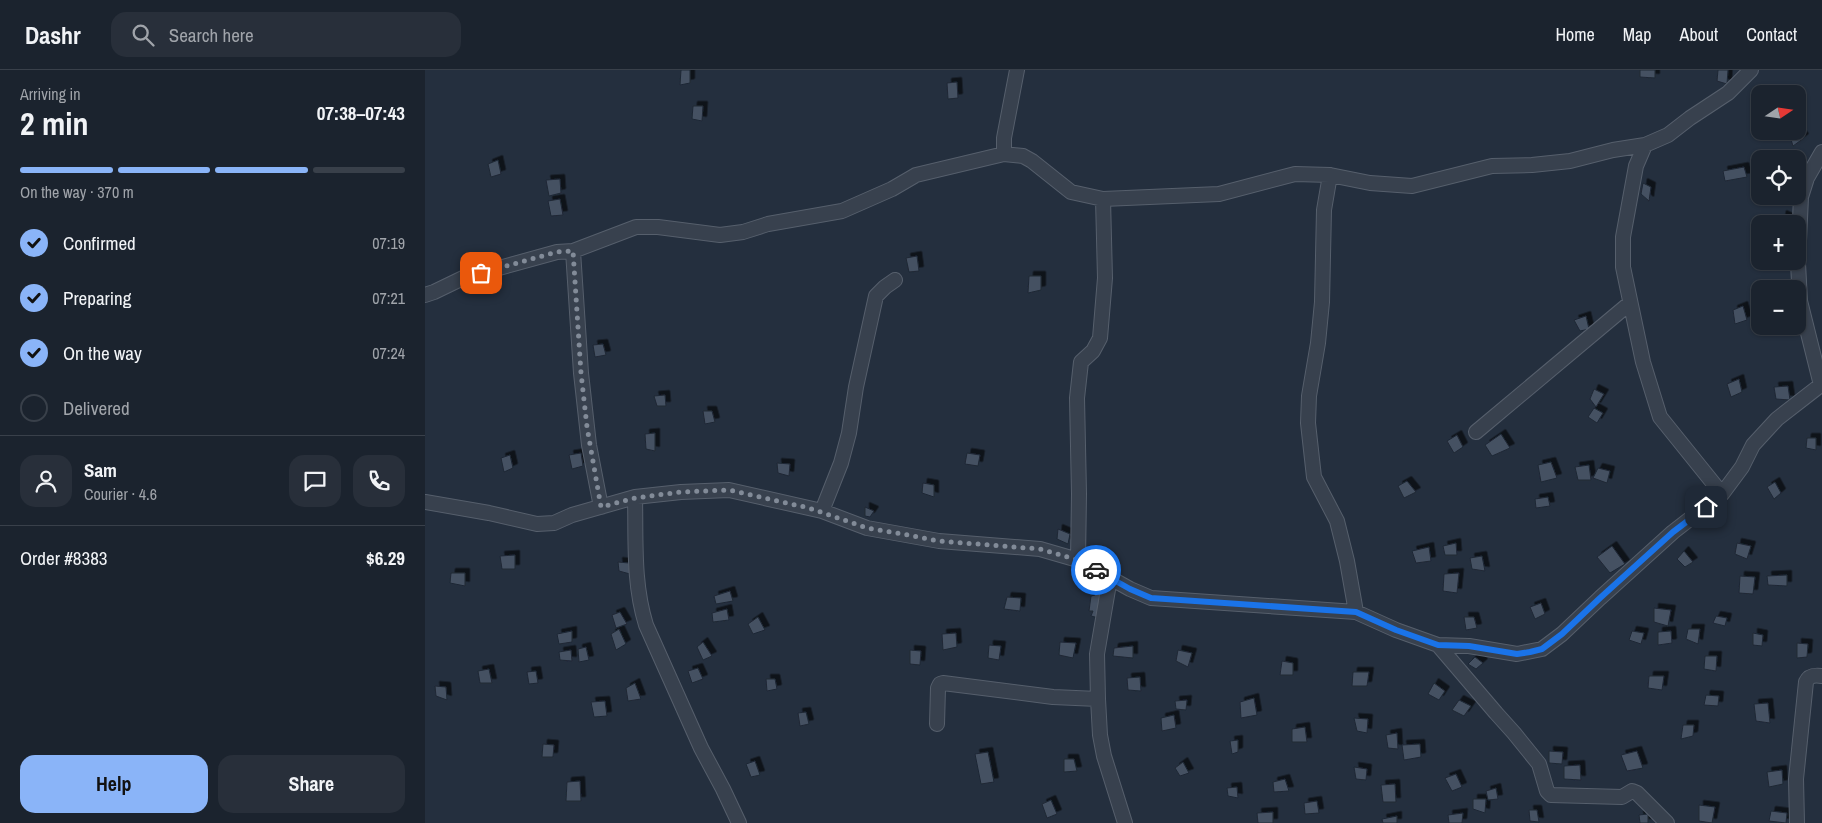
<!DOCTYPE html>
<html lang="en">
<head>
<meta charset="utf-8">
<style>
  :root { --surface:#1b232e; --page:#282f3a; --text:#f1f3f6; --muted:#a0a4aa; --line:#39404a; --accent:#8ab4f8 }
  body { margin:0; font-family:"Archivo Narrow",sans-serif; background:var(--page); color:var(--text); height:100vh; display:flex; flex-direction:column; font-size:19px; white-space:nowrap }
  * { box-sizing:border-box; margin:0 }
  p { font-size:16px; color:var(--muted) }
  .icon { flex:none; width:28px; height:28px; fill:none; stroke:currentColor; stroke-width:2; stroke-linecap:round; stroke-linejoin:round }
  .map { position:relative; flex:1; overflow:hidden }
  .sheet { display:flex; flex-direction:column; background:var(--surface); width:425px }
  .sheet>* { flex:none }
  .needle { width:32px; rotate:77deg }
  .controls { position:absolute; left:1326px; top:15px; display:grid; gap:10px }
  .controls a { display:grid; place-items:center; width:55px; height:55px; border-radius:10px; background:var(--surface); box-shadow:0 1px 4px #0004,0 0 0 1px var(--line); font-size:25px }
  .pin { position:absolute; display:grid; place-items:center; width:42px; height:42px; color:#fff; margin:-21px; border-radius:10px; box-shadow:0 2px 8px #0006 }
  .courier { position:absolute; display:grid; place-items:center; width:50px; height:50px; margin:-25px; border:4px solid #1a73e8; border-radius:50%; background:#fff; color:#222; box-shadow:0 1px 6px #0007 }
  .summary em { font-style:normal; font-weight:700 }
  .summary div { display:flex; flex-direction:column-reverse }
  .summary { display:flex; align-items:center; justify-content:space-between; height:85px; padding:0 20px }
  h1 { font-size:32px; font-weight:700; line-height:38px }
  .bar { display:grid; grid-template-columns:repeat(4,1fr); gap:8px 5px; align-content:center; height:60px; padding:0 20px }
  .bar i { height:6px; border-radius:4px; background:var(--line) }
  .bar .on { background:var(--accent) }
  .bar p { grid-column:span 4 }
  .line { display:flex; align-items:center; gap:12px; padding:0 20px; border-top:1px solid var(--line) }
  .line div { flex:1 }
  .round { display:grid; place-items:center; flex:none; width:52px; height:52px; border-radius:15px; background:var(--page) }
  ol { padding:0 20px; list-style:none }
  li { display:flex; align-items:center; gap:15px; height:55px }
  li p { margin-inline-start:auto }
  li .icon { padding:5px; border-radius:50%; background:var(--accent); color:#111; stroke-width:4 }
  li:last-child { color:var(--muted) }
  li i { width:28px; height:28px; border:2px solid var(--line); border-radius:50% }
  .button { display:flex; gap:10px; margin-top:auto; padding:10px 20px }
  .button a { flex:1; height:58px; border-radius:15px; background:var(--accent); color:#111; font-size:20px; font-weight:700; line-height:58px; text-align:center }
  .button a+a { background:var(--page); color:var(--text) }
  header { display:flex; align-items:center; gap:30px; box-sizing:border-box; height:70px; padding:0 25px; background:var(--surface); border-bottom:1px solid var(--line) }
  header strong { font-size:24px }
  nav { display:flex; gap:28px; margin-inline-start:auto; font-size:18px }
  .search { width:350px; height:45px; background:var(--page); display:flex; align-items:center; gap:12px; box-sizing:border-box; padding:0 18px; border-radius:15px; color:var(--muted); font-size:19px }
  main { display:flex; flex:1; min-height:0 }
  .map>svg:first-child { display:block }
</style>
</head>
<body>
<header>
<strong>Dashr</strong>
<div class="search"><svg class="icon" aria-label="search" viewBox="0 0 24 24"><circle cx="10" cy="10" r="6"/><path d="M15 15l6 6"/></svg>Search here</div>
<nav><a>Home</a><a>Map</a><a>About</a><a>Contact</a></nav>
</header>
<main>
<section class="sheet">
<div class="summary"><div><h1>2 min</h1><p>Arriving in</p></div><em>07:38–07:43</em></div>
<div class="bar"><i class="on"></i><i class="on"></i><i class="on"></i><i></i><p>On the way · 370 m</p></div>
<ol>
<li><svg class="icon" aria-label="check" viewBox="0 0 24 24"><path d="M5 12l5 5 9-10"/></svg>Confirmed<p>07:19</p></li>
<li><svg class="icon" aria-label="check" viewBox="0 0 24 24"><path d="M5 12l5 5 9-10"/></svg>Preparing<p>07:21</p></li>
<li><svg class="icon" aria-label="check" viewBox="0 0 24 24"><path d="M5 12l5 5 9-10"/></svg>On the way<p>07:24</p></li>
<li><i></i>Delivered</li>
</ol>
<div class="line" style="height:90px"><a class="round"><svg class="icon" aria-label="person" viewBox="0 0 24 24"><circle cx="12" cy="8" r="4"/><path d="M4 21q1-7 8-7t8 7"/></svg></a><div><b>Sam</b><p>Courier · 4.6</p></div><a class="round"><svg class="icon" aria-label="chat" viewBox="0 0 24 24"><path d="M4 5h16v11H9l-5 4z"/></svg></a><a class="round"><svg class="icon" aria-label="phone" viewBox="0 0 24 24"><path d="M5 4h4l2 5-3 2q2 4 5 5l2-3 5 2v4C11 20 4 13 5 4z"/></svg></a></div>
<div class="line" style="height:65px"><div>Order #8383</div><b>$6.29</b></div>
<div class="button"><a>Help</a><a>Share</a></div>
</section>
<div class="map">
<svg width="1397" height="753" viewBox="0 0 1397 753">
  <defs>
    <filter id="shadow"><feDropShadow dx="4.5" dy="-4.5" stdDeviation="0" flood-color="#0009"/></filter>
  </defs>
  <rect width="100%" height="100%" fill="#242f3e"/>
  <path fill="#455162" stroke="#1f2835" filter="url(#shadow)" d="M 256,0 L 265,0 L 265,13 L 255,15 Z
    M 1215,0 L 1230,0 L 1230,8 L 1215,7 Z
    M 1293,0 L 1303,0 L 1302,14 L 1292,11 Z
    M 532,12 L 533,28 L 523,29 L 522,13 Z
    M 268,36 L 278,36 L 277,51 L 267,49 Z
    M 1372,59 L 1379,68 L 1368,76 L 1364,63 L 1372,61 Z
    M 73,90 L 76,104 L 66,107 L 63,94 Z
    M 1319,97 L 1322,107 L 1300,111 L 1298,101 Z
    M 135,109 L 136,123 L 124,126 L 121,110 Z
    M 1218,113 L 1226,117 L 1224,131 L 1216,124 Z
    M 135,129 L 138,145 L 126,146 L 123,131 Z
    M 1357,145 L 1366,149 L 1366,154 L 1355,154 Z
    M 492,186 L 494,201 L 484,202 L 481,188 Z
    M 604,206 L 616,206 L 616,220 L 603,223 Z
    M 1318,236 L 1322,250 L 1310,254 L 1308,240 Z
    M 1161,246 L 1164,259 L 1155,261 L 1149,250 Z
    M 178,274 L 181,285 L 170,287 L 168,275 Z
    M 1314,309 L 1317,322 L 1306,327 L 1302,314 Z
    M 1363,316 L 1365,330 L 1351,329 L 1349,317 Z
    M 1169,319 L 1179,324 L 1171,337 L 1165,329 Z
    M 240,325 L 241,336 L 232,336 L 229,326 Z
    M 1169,338 L 1178,343 L 1172,353 L 1163,347 Z
    M 278,341 L 287,341 L 290,352 L 280,354 Z
    M 230,363 L 230,381 L 221,379 L 220,364 Z
    M 1076,364 L 1085,378 L 1067,386 L 1060,375 Z
    M 1032,365 L 1038,377 L 1029,383 L 1022,371 Z
    M 1382,368 L 1391,368 L 1391,380 L 1381,378 Z
    M 156,383 L 158,396 L 147,399 L 144,385 Z
    M 542,383 L 555,385 L 553,396 L 540,394 Z
    M 85,385 L 88,398 L 79,402 L 76,388 Z
    M 1126,392 L 1132,408 L 1116,412 L 1113,395 Z
    M 352,393 L 365,394 L 364,406 L 353,403 Z
    M 1164,395 L 1166,410 L 1153,410 L 1150,397 Z
    M 1173,398 L 1185,401 L 1182,413 L 1168,408 Z
    M 982,411 L 991,422 L 979,428 L 973,416 Z
    M 1350,412 L 1356,423 L 1349,429 L 1342,417 Z
    M 498,413 L 509,415 L 509,427 L 497,423 Z
    M 1123,427 L 1125,436 L 1111,438 L 1110,429 Z
    M 440,437 L 449,441 L 445,447 L 440,446 Z
    M 633,459 L 645,464 L 643,474 L 632,469 Z
    M 1031,473 L 1032,485 L 1020,485 L 1018,476 Z
    M 1312,473 L 1326,476 L 1322,489 L 1310,484 Z
    M 1187,476 L 1200,494 L 1185,503 L 1172,487 Z
    M 1004,477 L 1006,491 L 991,493 L 987,481 Z
    M 1259,481 L 1268,492 L 1260,497 L 1252,489 Z
    M 90,485 L 90,499 L 77,499 L 75,486 Z
    M 1057,486 L 1060,501 L 1047,499 L 1045,488 Z
    M 193,492 L 204,493 L 205,504 L 194,501 Z
    M 26,503 L 40,503 L 40,516 L 25,513 Z
    M 1034,503 L 1032,523 L 1018,521 L 1019,504 Z
    M 1362,505 L 1362,516 L 1343,515 L 1342,506 Z
    M 1315,506 L 1330,507 L 1328,524 L 1314,523 Z
    M 669,520 L 677,523 L 674,548 L 666,546 L 668,541 L 664,541 L 666,526 L 670,525 Z
    M 305,521 L 308,531 L 291,534 L 289,526 Z
    M 582,527 L 596,528 L 595,541 L 579,539 Z
    M 1116,533 L 1120,544 L 1110,549 L 1105,537 Z
    M 1229,538 L 1246,540 L 1243,556 L 1229,552 Z
    M 302,539 L 304,550 L 288,552 L 287,543 Z
    M 195,542 L 202,554 L 191,558 L 187,545 Z
    M 1291,546 L 1302,548 L 1300,556 L 1288,553 Z
    M 333,547 L 340,560 L 328,564 L 323,554 Z
    M 1039,547 L 1049,547 L 1052,558 L 1041,560 Z
    M 194,559 L 201,574 L 191,580 L 186,564 Z
    M 1263,559 L 1275,559 L 1273,574 L 1261,569 Z
    M 147,561 L 147,572 L 134,574 L 132,564 Z
    M 1207,561 L 1219,563 L 1216,574 L 1204,570 Z
    M 1246,561 L 1247,573 L 1233,575 L 1233,562 Z
    M 531,563 L 532,577 L 518,580 L 517,564 Z
    M 1328,563 L 1338,565 L 1337,576 L 1328,575 Z
    M 278,572 L 287,586 L 278,590 L 272,577 Z
    M 635,572 L 651,573 L 648,588 L 634,585 Z
    M 1372,573 L 1383,574 L 1382,587 L 1372,588 Z
    M 564,575 L 576,576 L 574,590 L 563,588 Z
    M 708,576 L 708,588 L 688,586 L 689,578 Z
    M 161,577 L 164,590 L 154,592 L 153,579 Z
    M 146,580 L 147,591 L 135,590 L 134,582 Z
    M 485,580 L 496,581 L 495,595 L 485,594 Z
    M 753,580 L 767,583 L 763,597 L 751,591 Z
    M 1280,586 L 1292,586 L 1291,601 L 1279,599 Z
    M 1050,587 L 1058,593 L 1051,599 L 1043,594 Z
    M 857,591 L 868,593 L 868,605 L 855,605 Z
    M 273,598 L 278,609 L 267,613 L 263,601 Z
    M 64,599 L 67,613 L 55,613 L 53,601 Z
    M 111,601 L 113,613 L 104,614 L 102,602 Z
    M 928,602 L 944,602 L 942,616 L 927,616 Z
    M 1224,606 L 1239,606 L 1237,620 L 1223,618 Z
    M 715,607 L 716,621 L 703,620 L 702,608 Z
    M 341,609 L 350,609 L 352,619 L 342,621 Z
    M 210,613 L 216,629 L 203,631 L 201,618 Z
    M 1009,613 L 1020,621 L 1014,630 L 1003,624 Z
    M 10,616 L 21,617 L 22,630 L 11,626 Z
    M 1281,625 L 1294,626 L 1293,636 L 1279,635 Z
    M 829,628 L 832,645 L 816,648 L 815,632 Z
    M 762,630 L 761,640 L 751,639 L 750,631 Z
    M 1034,630 L 1046,636 L 1039,646 L 1027,640 Z
    M 180,631 L 182,646 L 169,647 L 166,632 Z
    M 1343,633 L 1345,653 L 1331,651 L 1329,634 Z
    M 381,642 L 384,654 L 375,656 L 373,643 Z
    M 749,645 L 751,658 L 737,661 L 736,648 Z
    M 929,648 L 943,649 L 942,663 L 932,661 Z
    M 1258,655 L 1269,655 L 1268,666 L 1256,669 Z
    M 880,657 L 882,672 L 867,672 L 867,659 Z
    M 972,663 L 973,679 L 963,678 L 961,665 Z
    M 813,670 L 813,682 L 807,684 L 805,671 Z
    M 118,674 L 129,675 L 128,687 L 117,687 Z
    M 995,674 L 996,687 L 979,690 L 977,675 Z
    M 1124,681 L 1138,682 L 1137,694 L 1124,693 Z
    M 1212,681 L 1218,698 L 1202,701 L 1196,685 Z
    M 563,682 L 569,712 L 556,714 L 550,684 Z
    M 639,689 L 649,689 L 652,701 L 639,702 Z
    M 330,691 L 335,705 L 326,707 L 321,694 Z
    M 758,692 L 764,703 L 755,706 L 750,698 Z
    M 1155,695 L 1156,710 L 1139,709 L 1139,696 Z
    M 929,697 L 942,699 L 941,710 L 931,709 Z
    M 1357,700 L 1358,714 L 1344,717 L 1342,702 Z
    M 1031,704 L 1037,717 L 1027,721 L 1020,708 Z
    M 860,709 L 864,721 L 849,722 L 848,712 Z
    M 155,711 L 156,731 L 141,731 L 142,712 Z
    M 970,714 L 971,732 L 958,732 L 956,715 Z
    M 812,717 L 813,728 L 803,726 L 802,718 Z
    M 1071,718 L 1073,729 L 1063,730 L 1061,721 Z
    M 1048,729 L 1061,729 L 1060,743 L 1048,739 Z
    M 626,730 L 632,744 L 622,748 L 617,734 Z
    M 892,731 L 894,743 L 880,744 L 879,733 Z
    M 1274,735 L 1290,737 L 1287,753 L 1274,751 Z
    M 1104,740 L 1112,740 L 1114,752 L 1105,751 Z
    M 1346,741 L 1362,743 L 1361,753 L 1344,751 Z
    M 848,742 L 848,753 L 833,753 L 832,743 Z
    M 1038,743 L 1037,753 L 1024,753 L 1023,745 Z
    M 1223,744 L 1223,753 L 1215,753 L 1214,745 Z
    M 972,746 L 972,753 L 958,753 L 957,749 Z"/>
  <g fill="none" stroke-linecap="round" stroke-linejoin="round">
    <g stroke="#565f6c" stroke-width="16">
      <path id="minor" d="M 1220,75 L 1211,96 L 1198,167 L 1198,197 L 1218,292 L 1235,347 L 1297,424
        M 579,84 L 579,68 L 592,0
        M 905,105 L 899,140 L 897,232 L 893,273 L 884,326 L 883,353 L 889,407 L 912,451 L 922,491 L 931,542
        M 148,181 L 156,303 L 164,375 L 176,437
        M 0,225 L 9,222 L 38,208 L 132,182 L 148,181 L 211,157 L 233,157 L 295,165 L 318,162 L 343,154 L 417,141 L 467,119 L 491,105 L 579,84 L 598,86 L 607,91 L 646,122 L 678,129 L 794,124 L 870,104 L 905,105 L 945,113 L 987,116 L 1067,96 L 1107,95 L 1145,91 L 1188,80 L 1220,75 L 1243,65 L 1265,48 L 1303,23 L 1326,0
        M 1396,315 L 1375,231 L 1373,193 L 1376,127 L 1382,108 L 1397,82
        M 1051,362 L 1205,233
        M 210,427 C 211,471 208,513 221,555 L 276,678 L 298,719 L 314,753
        M 0,432 L 64,443 L 112,454 L 129,453 L 147,445 L 210,427 L 256,422 L 304,420 L 397,441 L 442,458 L 514,471 L 615,479 L 653,490 L 705,519 L 726,528 L 931,542 L 971,560 L 1013,575 L 1044,576 L 1092,584 L 1117,579 L 1137,564 L 1175,528 L 1248,462 L 1297,424 L 1317,397 L 1328,375 L 1352,349 L 1397,314
        M 397,441 L 416,393 L 424,363 L 431,317 L 451,226 L 460,217 L 470,210
        M 653,490 L 654,424 L 652,328 L 656,292 L 668,281 L 675,268 L 680,208 L 678,129
        M 685,508 L 672,584 L 673,629 L 675,665 L 679,686 L 700,753
        M 1013,575 L 1071,643 L 1089,663 L 1114,694 L 1122,721 L 1126,725 L 1197,727 L 1207,721 L 1212,723 L 1242,753
        M 512,654 L 513,618 L 515,614 L 518,613 L 628,627 L 673,629
        M 1372,753 L 1371,709 L 1381,612 C 1384,605 1390,605 1397,606"/>
    </g>
    <use href="#minor" stroke="#38414e" stroke-width="14"/>
  </g>
  <g fill="none" stroke-linecap="round" stroke-linejoin="round">
    <path stroke="#828b98" stroke-width="5" stroke-dasharray="0 9" d="M 56,203 L 132,182 L 148,181 L 156,303 L 162,357 L 176,437 L 210,428 L 256,422 L 304,420 L 384,438 L 442,458 L 478,464 L 514,471 L 615,479 L 653,490 L 671,500"/>
    <path stroke="#1a73e8" stroke-width="6" d="M 671,500 L 705,519 L 726,528 L 931,542 L 971,560 L 1013,575 L 1044,576 L 1092,584 L 1105,582 L 1117,579 L 1137,564 L 1175,528 L 1248,462 L 1281,437"/>
  </g>
</svg>
<div class="controls">
<a><svg class="needle" viewBox="-14 -14 28 28"><path d="M0-13l5 13h-10z" fill="#e53935"/><path d="M0 13l5-13h-10z" fill="#a0a4aa"/></svg></a>
<a><svg class="icon" aria-label="locate" viewBox="0 0 24 24"><circle cx="12" cy="12" r="6"/><path d="M12 2v4M12 18v4M2 12h4M18 12h4"/></svg></a>
<a>+</a>
<a>−</a>
</div>
<div class="pin" style="left:56px;top:203px;background:#ea580c"><svg class="icon" aria-label="bag" viewBox="0 0 24 24"><path d="M5 8h14l-1 12H6zM9 8a3 3 0 0 1 6 0"/></svg></div>
<div class="pin" style="left:1281px;top:437px;background:#1f2937"><svg class="icon" aria-label="home" viewBox="0 0 24 24"><path d="M3 11l9-7 9 7M6 9v11h12V9"/></svg></div>
<div class="courier" style="left:671px;top:500px"><svg class="icon" aria-label="car" viewBox="0 0 24 24"><path d="M5 17H2v-5l4-1 3-4h7l3 4 3 1v5h-3M9 17h6M6 11h13"/><circle cx="7" cy="17" r="2"/><circle cx="17" cy="17" r="2"/></svg></div>
</div>
</main>
</body>
</html>
